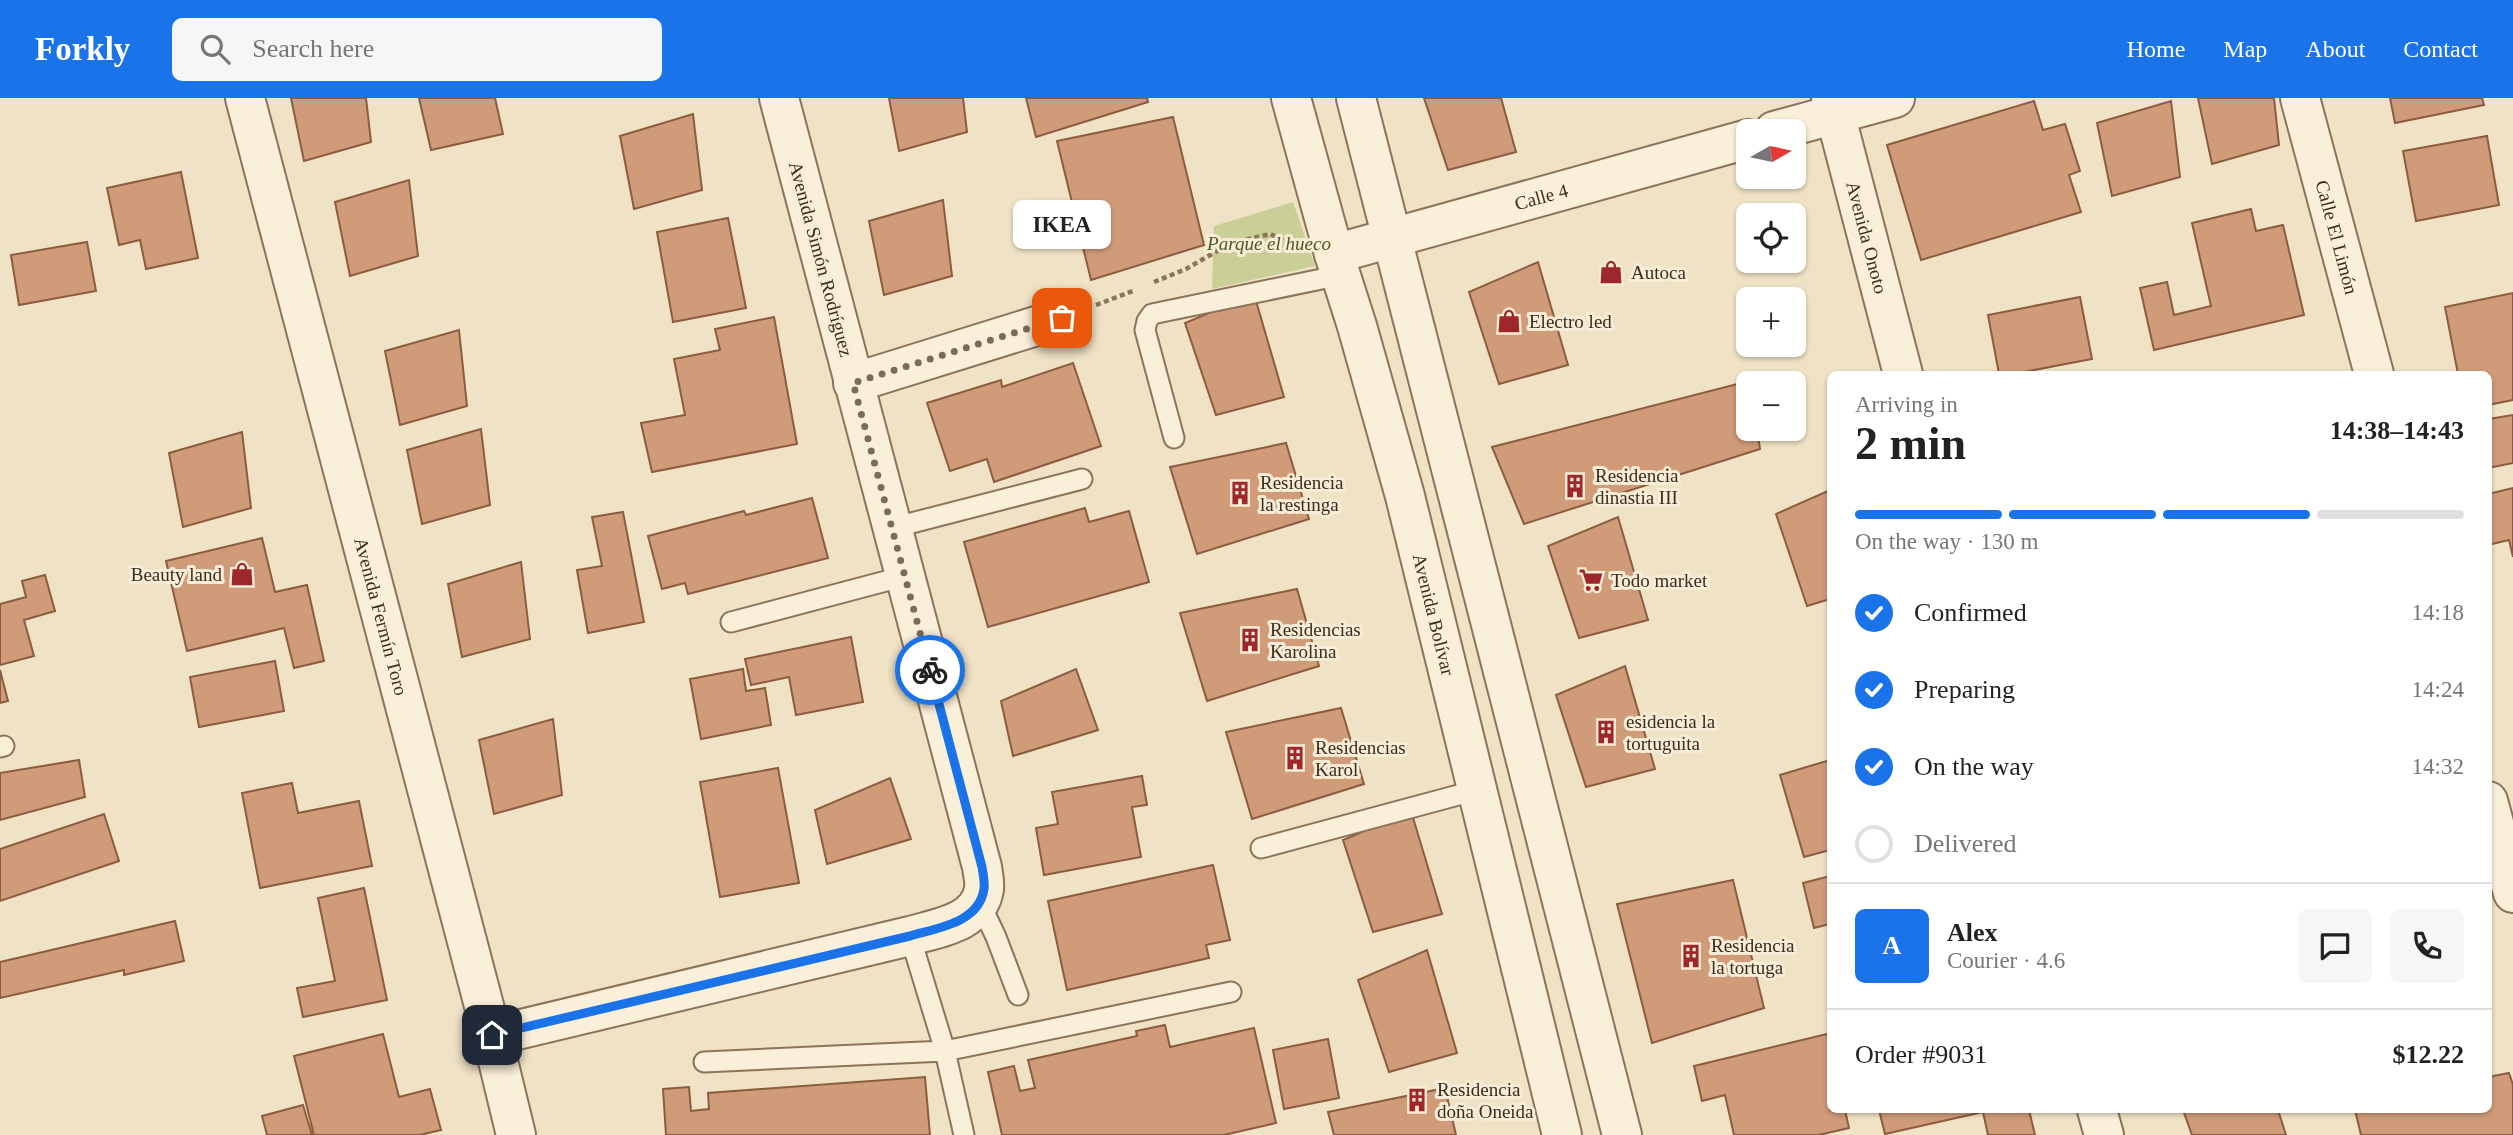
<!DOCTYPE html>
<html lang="en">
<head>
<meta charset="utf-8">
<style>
  :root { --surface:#fff; --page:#f6f6f6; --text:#222; --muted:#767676; --line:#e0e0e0; --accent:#1a73e8 }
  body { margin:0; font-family:Georgia,serif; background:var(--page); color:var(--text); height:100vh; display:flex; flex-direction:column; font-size:26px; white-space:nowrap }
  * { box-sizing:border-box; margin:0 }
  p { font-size:23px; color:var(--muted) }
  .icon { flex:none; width:38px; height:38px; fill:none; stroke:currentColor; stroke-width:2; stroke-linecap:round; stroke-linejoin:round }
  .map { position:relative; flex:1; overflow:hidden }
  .drawer { position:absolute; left:1827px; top:273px; width:665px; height:742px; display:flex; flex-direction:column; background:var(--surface); border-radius:10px; box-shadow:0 2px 5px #0004 }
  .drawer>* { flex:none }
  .needle { width:46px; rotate:81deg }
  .buttons { position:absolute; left:1736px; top:21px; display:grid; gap:14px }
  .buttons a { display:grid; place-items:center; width:70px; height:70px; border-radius:10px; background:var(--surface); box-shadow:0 2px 5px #0004; font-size:35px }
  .pin { position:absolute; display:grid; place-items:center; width:60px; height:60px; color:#fff; margin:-30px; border-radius:14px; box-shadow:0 4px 10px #0006 }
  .courier { position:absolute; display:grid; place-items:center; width:70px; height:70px; margin:-35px; border:5px solid #1a73e8; border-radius:50%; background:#fff; color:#222; box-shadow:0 2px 9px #0007 }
  .bubble { position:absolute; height:49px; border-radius:10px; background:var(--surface); box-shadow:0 2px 5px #0004; font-size:23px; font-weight:700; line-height:49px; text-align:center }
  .summary em { font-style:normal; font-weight:700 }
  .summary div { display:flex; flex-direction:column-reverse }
  .summary { display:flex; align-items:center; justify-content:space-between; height:119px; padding:0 28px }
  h1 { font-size:46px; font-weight:700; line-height:52px }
  .bar { display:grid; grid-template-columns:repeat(4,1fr); gap:10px 7px; align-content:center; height:84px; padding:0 28px }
  .bar i { height:9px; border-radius:5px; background:var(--line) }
  .bar .active { background:var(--accent) }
  .bar p { grid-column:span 4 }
  .line { display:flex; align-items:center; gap:18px; padding:0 28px; border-top:2px solid var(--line) }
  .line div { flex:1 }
  .round { display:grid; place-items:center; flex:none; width:74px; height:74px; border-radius:10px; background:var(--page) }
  ol { padding:0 28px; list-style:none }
  li { display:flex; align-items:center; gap:21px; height:77px }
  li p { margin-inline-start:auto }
  li .icon { padding:7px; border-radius:50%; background:var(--accent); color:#fff; stroke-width:4 }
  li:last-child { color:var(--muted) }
  li i { width:38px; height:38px; border:4px solid var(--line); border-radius:50% }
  header { display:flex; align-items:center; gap:42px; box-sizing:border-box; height:98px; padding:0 35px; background:var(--accent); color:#fff }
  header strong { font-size:33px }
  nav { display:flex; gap:38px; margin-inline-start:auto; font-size:24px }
  .search { width:490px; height:63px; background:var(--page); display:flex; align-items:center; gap:18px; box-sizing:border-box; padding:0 24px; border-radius:10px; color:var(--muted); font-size:26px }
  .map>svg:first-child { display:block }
</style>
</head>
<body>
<header>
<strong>Forkly</strong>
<div class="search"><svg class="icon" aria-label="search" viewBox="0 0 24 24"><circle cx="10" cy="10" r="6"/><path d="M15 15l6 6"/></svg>Search here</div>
<nav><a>Home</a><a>Map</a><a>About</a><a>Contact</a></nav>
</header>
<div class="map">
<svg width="2513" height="1037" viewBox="0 0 2513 1037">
  <rect width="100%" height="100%" fill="#f0e2c5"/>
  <path fill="#cacf98" d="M 1293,104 L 1315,168 L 1212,191 L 1214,128 Z"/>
  <path fill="#d09b79" stroke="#8c5c3f" stroke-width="2" d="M 291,0 L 366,0 L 371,44 L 304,63 Z
    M 419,0 L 495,0 L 503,36 L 431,52 Z
    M 889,0 L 963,0 L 967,34 L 899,53 Z
    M 1026,0 L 1147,0 L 1148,4 L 1036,39 Z
    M 1424,0 L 1501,0 L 1516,54 L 1448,72 Z
    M 2198,0 L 2274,0 L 2279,47 L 2212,66 Z
    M 2390,0 L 2482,0 L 2484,7 L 2395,25 Z
    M 2034,3 L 2043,32 L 2065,26 L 2080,73 L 2069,77 L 2081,114 L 1921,162 L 1887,47 Z
    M 2171,3 L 2180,79 L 2112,98 L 2097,25 Z
    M 693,16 L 702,92 L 634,111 L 620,38 Z
    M 1173,19 L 1204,147 L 1091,182 L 1057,43 Z
    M 2487,38 L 2499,107 L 2416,123 L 2403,53 Z
    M 181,74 L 198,160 L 146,171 L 140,142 L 119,147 L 107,90 Z
    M 409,82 L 418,158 L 350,178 L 335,104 Z
    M 943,102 L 952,178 L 884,197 L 869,123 Z
    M 2251,111 L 2256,133 L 2283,127 L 2304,217 L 2154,252 L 2140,190 L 2167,184 L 2174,217 L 2211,208 L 2192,125 Z
    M 728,120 L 746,210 L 673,224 L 657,134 Z
    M 87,144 L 96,193 L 19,207 L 11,157 Z
    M 1538,164 L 1568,267 L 1499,286 L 1469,194 Z
    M 2513,195 L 2513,302 L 2488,307 L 2488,276 L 2458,276 L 2445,209 Z
    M 1254,196 L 1284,299 L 1216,317 L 1185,225 Z
    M 2080,199 L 2092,261 L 2013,276 L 1999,276 L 1988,217 Z
    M 774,219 L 797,346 L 652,374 L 641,325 L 685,317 L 674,261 L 720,252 L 715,231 Z
    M 459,232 L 467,308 L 400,327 L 385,253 Z
    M 1073,265 L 1101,348 L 994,384 L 987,361 L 950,373 L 927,305 L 1001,282 L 1002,289 Z
    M 1749,283 L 1748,331 L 1757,331 L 1760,351 L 1524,426 L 1492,349 Z
    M 2513,317 L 2513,365 L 2488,370 L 2488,321 Z
    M 481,331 L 490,407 L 422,426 L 407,352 Z
    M 242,334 L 251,410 L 183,429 L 169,355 Z
    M 1286,345 L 1309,421 L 1197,456 L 1170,369 Z
    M 2513,390 L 2513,459 L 2509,442 L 2488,447 L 2488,396 Z
    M 1830,392 L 1830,501 L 1807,508 L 1776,416 Z
    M 812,400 L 828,460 L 688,496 L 685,485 L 662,491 L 648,438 L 744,413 L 746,417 Z
    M 1085,410 L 1089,424 L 1129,413 L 1149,484 L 988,529 L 964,444 Z
    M 623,414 L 644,524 L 588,535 L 577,472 L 602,468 L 592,419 Z
    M 1618,419 L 1648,522 L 1579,540 L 1548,448 Z
    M 262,440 L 275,494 L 307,487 L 324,563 L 294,570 L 284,530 L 187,553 L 166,463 Z
    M 521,464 L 530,541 L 462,559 L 448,486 Z
    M 45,477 L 55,513 L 24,522 L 34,558 L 0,567 L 0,506 L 26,499 L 22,483 Z
    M 1297,491 L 1319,568 L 1207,603 L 1180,515 Z
    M 851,539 L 863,604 L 796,617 L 789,579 L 751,587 L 745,561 Z
    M 275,563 L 284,613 L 199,629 L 190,579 Z
    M 1625,568 L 1655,671 L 1586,689 L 1556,597 Z
    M 743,571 L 746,593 L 765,590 L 771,627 L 701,641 L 690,581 Z
    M 1076,571 L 1098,632 L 1013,658 L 1001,603 Z
    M 0,572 L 8,603 L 0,605 Z
    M 1341,610 L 1364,686 L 1252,721 L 1226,634 Z
    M 553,621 L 562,697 L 494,716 L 479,642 Z
    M 79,662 L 85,699 L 0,722 L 0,675 Z
    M 1830,662 L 1830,752 L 1804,759 L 1780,677 Z
    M 778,670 L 799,785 L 720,799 L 700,684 Z
    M 1142,678 L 1147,707 L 1132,709 L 1141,759 L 1044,777 L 1036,730 L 1058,726 L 1052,694 Z
    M 890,680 L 911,741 L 827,766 L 815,712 Z
    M 292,685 L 298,715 L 359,703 L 372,768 L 260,790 L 242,695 Z
    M 1411,713 L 1442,816 L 1373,834 L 1343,742 Z
    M 104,716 L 119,763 L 0,803 L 0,751 Z
    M 1213,767 L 1230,842 L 1206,847 L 1209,860 L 1067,892 L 1048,803 Z
    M 1830,778 L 1830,826 L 1814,830 L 1803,785 Z
    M 1733,782 L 1764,910 L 1652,945 L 1617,806 Z
    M 364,790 L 387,902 L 303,919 L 297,890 L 335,883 L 318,800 Z
    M 175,823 L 184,863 L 124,877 L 124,872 L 0,900 L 0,864 Z
    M 1427,852 L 1457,955 L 1389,974 L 1358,882 Z
    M 1165,927 L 1170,949 L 1254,930 L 1276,1025 L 1224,1037 L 1002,1037 L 988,974 L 1014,968 L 1020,993 L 1035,990 L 1028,962 L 1137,938 L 1136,933 Z
    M 383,936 L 399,999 L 430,991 L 441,1032 L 420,1037 L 314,1037 L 294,958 Z
    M 1827,936 L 1830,949 L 1830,1012 L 1845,1012 L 1849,1030 L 1819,1037 L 1734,1037 L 1725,997 L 1702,1003 L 1694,968 Z
    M 1328,941 L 1339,1000 L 1284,1011 L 1273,952 Z
    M 2509,975 L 2513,987 L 2513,1037 L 2361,1037 L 2355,1012 L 2488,1012 L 2488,979 Z
    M 925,979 L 930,1037 L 666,1037 L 663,991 L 689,989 L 691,1013 L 709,1011 L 708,995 Z
    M 1445,990 L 1456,1037 L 1334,1037 L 1328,1014 Z
    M 303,1007 L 312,1037 L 267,1037 L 262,1018 Z
    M 1879,1012 L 2029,1012 L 2035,1037 L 1988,1037 L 1983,1014 L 1885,1036 Z
    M 2183,1012 L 2278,1012 L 2286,1037 L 2192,1037 Z"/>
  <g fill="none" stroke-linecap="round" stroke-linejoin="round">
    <g stroke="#8c735a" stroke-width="23">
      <path id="service" d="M 1174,340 L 1145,232 L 1147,223 L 1152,216 L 1341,177
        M 892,430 L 1082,381
        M 731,524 L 905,478
        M 0,649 L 4,648
        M 1261,750 L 1477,692
        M 979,803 L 996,839 L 1018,897
        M 910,838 L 945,953 L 964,1037
        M 704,964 L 945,953 L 1231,894"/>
    </g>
    <g stroke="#8c735a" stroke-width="42">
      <g id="minor">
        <path id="s1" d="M 245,0 L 492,938 L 516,1037"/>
        <path id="s2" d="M 1291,0 L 1334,156 L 1357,228 L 1405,398 L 1562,1037"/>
        <path d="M 1356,0 L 1622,1037"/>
        <path id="s3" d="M 1831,0 L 1903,276"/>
        <path id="s4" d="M 2300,0 L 2374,276"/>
        <path d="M 1774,33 L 1895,0"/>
        <path id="s5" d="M 1334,156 L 1748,41"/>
        <path d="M 853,285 L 1062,220"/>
        <path d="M 2488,703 L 2513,795"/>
        <path d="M 492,938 L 910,838 C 937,830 979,825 984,791 C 985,784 983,776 982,769 L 779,0"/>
        <path d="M 2097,1012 L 2104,1037"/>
      </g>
    </g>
    <path stroke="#8c735a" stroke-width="4.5" stroke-dasharray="5 3.5" stroke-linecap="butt" d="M 1154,184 L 1186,171 L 1231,145 L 1270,136 L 1291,145
      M 1096,207 L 1133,193"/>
    <use href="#service" stroke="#faefd9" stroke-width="19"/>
    <use href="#minor" stroke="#faefd9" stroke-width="38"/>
  </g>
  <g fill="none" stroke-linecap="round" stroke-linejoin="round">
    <path stroke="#7b6c59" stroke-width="7" stroke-dasharray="0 12.6" d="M 930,572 L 853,285 L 1062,220"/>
    <path stroke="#1a73e8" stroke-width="9" d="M 492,937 L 910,838 C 937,830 979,825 984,791 C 985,784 983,776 982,769 L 930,572"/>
  </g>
  <defs>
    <g id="shop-bare" transform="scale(1.89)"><path d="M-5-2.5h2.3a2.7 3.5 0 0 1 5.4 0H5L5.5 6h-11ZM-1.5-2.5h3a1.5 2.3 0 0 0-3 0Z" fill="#9e272b" stroke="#f7ecd5" stroke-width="2.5" paint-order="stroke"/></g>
    <g id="building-bare" transform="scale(1.89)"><path d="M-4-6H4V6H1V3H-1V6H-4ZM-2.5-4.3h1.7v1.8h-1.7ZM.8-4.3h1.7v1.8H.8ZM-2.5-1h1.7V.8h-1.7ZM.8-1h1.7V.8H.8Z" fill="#9e272b" stroke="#f7ecd5" stroke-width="2.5" paint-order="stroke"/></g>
    <g id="supermarket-bare" transform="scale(1.89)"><path d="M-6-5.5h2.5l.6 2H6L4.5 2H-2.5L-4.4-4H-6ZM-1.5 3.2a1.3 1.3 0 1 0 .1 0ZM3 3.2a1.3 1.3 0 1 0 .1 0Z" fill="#9e272b" stroke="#f7ecd5" stroke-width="2.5" paint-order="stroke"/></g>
  </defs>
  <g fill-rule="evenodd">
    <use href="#shop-bare" x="1611" y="174"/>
    <use href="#shop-bare" x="1509" y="223"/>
    <use href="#building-bare" x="1575" y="388"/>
    <use href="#building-bare" x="1240" y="395"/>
    <use href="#shop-bare" x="242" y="476"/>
    <use href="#supermarket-bare" x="1591" y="482"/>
    <use href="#building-bare" x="1250" y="542"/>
    <use href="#building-bare" x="1606" y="634"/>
    <use href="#building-bare" x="1295" y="660"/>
    <use href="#building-bare" x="1691" y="858"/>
    <use href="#building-bare" x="1417" y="1002"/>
  </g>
  <g text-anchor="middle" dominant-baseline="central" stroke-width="6" stroke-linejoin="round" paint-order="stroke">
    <g font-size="19" fill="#3c2c1f" stroke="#f7ecd5">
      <text stroke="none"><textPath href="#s5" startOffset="215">Calle 4</textPath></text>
      <text stroke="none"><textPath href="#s3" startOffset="144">Avenida Onoto</textPath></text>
      <text stroke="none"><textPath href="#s4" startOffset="144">Calle El Limón</textPath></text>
      <text transform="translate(821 161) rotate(75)">Avenida Simón Rodríguez</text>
      <text stroke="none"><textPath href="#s2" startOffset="536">Avenida Bolívar</textPath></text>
      <text stroke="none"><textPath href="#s1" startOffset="536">Avenida Fermín Toro</textPath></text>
    </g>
    <g font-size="19" font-style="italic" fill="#4d5924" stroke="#f7ecd5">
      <text x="1269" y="145">Parque el hueco</text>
    </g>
    <g font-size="19" fill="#3c2c1f" stroke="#f7ecd5" text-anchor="start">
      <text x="1631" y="174">Autoca</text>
      <text x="1529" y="223">Electro led</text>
      <text x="1595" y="377">Residencia<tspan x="1595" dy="22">dinastia III</tspan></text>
      <text x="1260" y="384">Residencia<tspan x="1260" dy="22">la restinga</tspan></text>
      <text x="222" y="476" text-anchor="end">Beauty land</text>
      <text x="1611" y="482">Todo market</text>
      <text x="1270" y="531">Residencias<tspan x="1270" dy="22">Karolina</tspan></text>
      <text x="1626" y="623">esidencia la<tspan x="1626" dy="22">tortuguita</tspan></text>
      <text x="1315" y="649">Residencias<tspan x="1315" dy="22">Karol</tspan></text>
      <text x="1711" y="847">Residencia<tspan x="1711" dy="22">la tortuga</tspan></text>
      <text x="1437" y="991">Residencia<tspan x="1437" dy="22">doña Oneida</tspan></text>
    </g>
  </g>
</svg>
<div class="buttons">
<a><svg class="needle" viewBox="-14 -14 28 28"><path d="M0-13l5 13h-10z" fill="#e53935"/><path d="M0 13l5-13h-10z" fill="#767676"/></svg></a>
<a><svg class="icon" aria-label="locate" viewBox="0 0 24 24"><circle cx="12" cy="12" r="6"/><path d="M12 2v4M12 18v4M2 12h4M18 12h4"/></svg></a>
<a>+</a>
<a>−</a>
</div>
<div class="pin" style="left:1062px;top:220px;background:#ea580c"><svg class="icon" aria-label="bag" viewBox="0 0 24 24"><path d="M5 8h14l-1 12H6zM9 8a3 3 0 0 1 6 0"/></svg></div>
<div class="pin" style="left:492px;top:937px;background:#1f2937"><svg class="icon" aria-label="home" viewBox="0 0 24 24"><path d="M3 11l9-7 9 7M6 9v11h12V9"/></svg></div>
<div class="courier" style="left:930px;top:572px"><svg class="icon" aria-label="bike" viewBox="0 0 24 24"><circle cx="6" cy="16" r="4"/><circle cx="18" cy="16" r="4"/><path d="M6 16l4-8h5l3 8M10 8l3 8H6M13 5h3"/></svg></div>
<div class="bubble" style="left:1013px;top:102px;width:98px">IKEA</div>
<section class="drawer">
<div class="summary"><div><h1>2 min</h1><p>Arriving in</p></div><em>14:38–14:43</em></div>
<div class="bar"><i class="active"></i><i class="active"></i><i class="active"></i><i></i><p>On the way · 130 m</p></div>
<ol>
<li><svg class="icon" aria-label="check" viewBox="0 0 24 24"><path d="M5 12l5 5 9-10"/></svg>Confirmed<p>14:18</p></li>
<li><svg class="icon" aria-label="check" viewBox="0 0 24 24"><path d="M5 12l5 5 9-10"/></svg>Preparing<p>14:24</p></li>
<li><svg class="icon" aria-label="check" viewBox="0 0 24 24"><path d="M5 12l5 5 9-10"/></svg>On the way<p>14:32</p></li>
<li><i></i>Delivered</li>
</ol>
<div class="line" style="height:126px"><b class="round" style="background:var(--accent);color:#fff">A</b><div><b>Alex</b><p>Courier · 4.6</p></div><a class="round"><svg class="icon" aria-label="chat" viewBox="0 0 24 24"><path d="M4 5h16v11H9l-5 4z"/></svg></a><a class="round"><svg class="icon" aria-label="phone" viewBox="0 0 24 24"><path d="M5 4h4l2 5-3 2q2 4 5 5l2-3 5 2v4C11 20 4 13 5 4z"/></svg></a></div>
<div class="line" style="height:91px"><div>Order #9031</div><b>$12.22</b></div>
</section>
</div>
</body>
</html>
